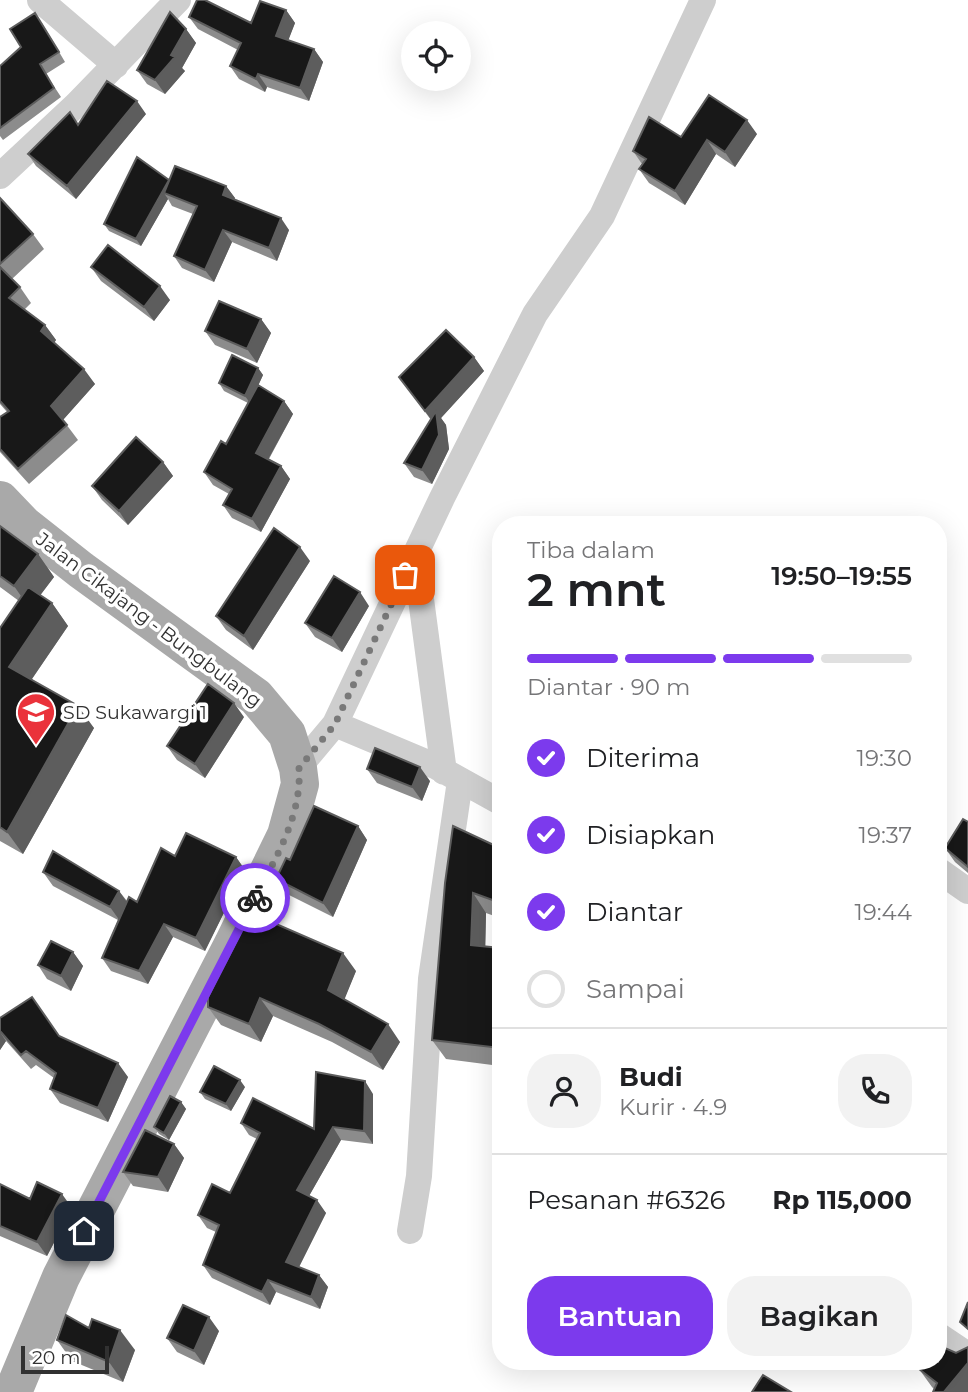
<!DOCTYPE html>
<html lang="id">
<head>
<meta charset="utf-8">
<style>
  :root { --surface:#fff; --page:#f2f2f2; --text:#202124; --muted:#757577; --line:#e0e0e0; --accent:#7c3aed }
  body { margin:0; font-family:Montserrat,sans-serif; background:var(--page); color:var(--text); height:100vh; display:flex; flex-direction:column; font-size:26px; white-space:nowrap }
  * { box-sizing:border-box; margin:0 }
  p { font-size:23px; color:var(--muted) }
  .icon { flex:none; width:38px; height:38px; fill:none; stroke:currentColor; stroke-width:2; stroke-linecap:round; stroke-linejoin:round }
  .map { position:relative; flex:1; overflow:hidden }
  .drawer { position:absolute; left:492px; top:516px; width:455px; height:854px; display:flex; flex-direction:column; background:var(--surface); border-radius:28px; box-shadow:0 7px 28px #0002 }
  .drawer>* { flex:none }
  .fabs { position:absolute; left:401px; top:21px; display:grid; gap:14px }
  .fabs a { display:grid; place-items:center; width:70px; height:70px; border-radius:50%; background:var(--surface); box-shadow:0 7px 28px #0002; font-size:35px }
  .scale { position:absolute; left:21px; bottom:18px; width:88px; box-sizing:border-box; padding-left:7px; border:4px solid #313131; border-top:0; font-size:19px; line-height:24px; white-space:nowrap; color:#313131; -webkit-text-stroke:5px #fff; paint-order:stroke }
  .pin { position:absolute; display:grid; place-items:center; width:60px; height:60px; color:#fff; margin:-30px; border-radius:14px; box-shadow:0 4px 10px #0006 }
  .courier { position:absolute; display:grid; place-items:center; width:70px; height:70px; margin:-35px; border:5px solid #7c3aed; border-radius:50%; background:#fff; color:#222; box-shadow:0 2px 9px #0007 }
  .summary em { font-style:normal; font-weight:600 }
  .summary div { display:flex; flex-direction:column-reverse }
  .summary { display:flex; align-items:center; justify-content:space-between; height:119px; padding:0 35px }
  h1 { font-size:46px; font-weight:600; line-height:52px }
  .bar { display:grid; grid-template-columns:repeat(4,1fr); gap:10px 7px; align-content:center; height:84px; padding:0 35px }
  .bar i { height:9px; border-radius:5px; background:var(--line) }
  .bar .on { background:var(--accent) }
  .bar p { grid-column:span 4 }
  .line { display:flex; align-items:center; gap:18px; padding:0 35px; border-top:2px solid var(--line) }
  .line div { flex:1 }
  .round { display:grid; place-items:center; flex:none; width:74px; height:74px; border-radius:28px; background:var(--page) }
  ol { padding:0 35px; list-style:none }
  li { display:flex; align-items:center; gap:21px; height:77px }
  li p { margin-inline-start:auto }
  li .icon { padding:7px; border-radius:50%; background:var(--accent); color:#fff; stroke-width:4 }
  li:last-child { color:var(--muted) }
  li i { width:38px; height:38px; border:4px solid var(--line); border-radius:50% }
  .cta { display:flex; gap:14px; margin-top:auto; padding:14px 35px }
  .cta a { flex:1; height:80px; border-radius:28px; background:var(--accent); color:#fff; font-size:28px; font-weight:600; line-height:80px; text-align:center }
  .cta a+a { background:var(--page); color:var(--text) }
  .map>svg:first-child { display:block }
</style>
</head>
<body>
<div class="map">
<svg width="968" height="1392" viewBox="0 0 968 1392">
  <rect width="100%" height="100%" fill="#fff"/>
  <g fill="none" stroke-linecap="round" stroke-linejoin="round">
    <path stroke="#cecece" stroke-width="26" d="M 40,0 L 116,65
      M 0,176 L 76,105 L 178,0
      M 415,554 L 444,772
      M 335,724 L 435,766 L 500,802
      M 298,768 L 335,724 L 442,498 L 535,314 L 602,216 L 703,0
      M 938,870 L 968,891
      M 410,1231 L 419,1176 L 431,979 L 460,781
      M 938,1335 L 968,1355"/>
    <path stroke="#a9a9a9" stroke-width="38" d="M 0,500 L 24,525 L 81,570 L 256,697 L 287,734 L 298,768 L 300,784 L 286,835 L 233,944 L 61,1277 L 13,1392"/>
  </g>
  <path fill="#8c8c8c" d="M 286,10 L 295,23 L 288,40 L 314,49 L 323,62 L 309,101 L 267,87 L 265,92 L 239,79 L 230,66 L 238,50 L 198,29 L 189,17 L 251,23 Z
    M 42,23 L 65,62 L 46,74 L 61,97 L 3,140 L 0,136 L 0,66 L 21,47 Z
    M 186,29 L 196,43 L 182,68 L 185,71 L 165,94 L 147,84 L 137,70 Z
    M 146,114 L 76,199 L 36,166 L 28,154 L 78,125 Z
    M 757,134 L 735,167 L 716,154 L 685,205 L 649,183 L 639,169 L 642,164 L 633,151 L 681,137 Z
    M 169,180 L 226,186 L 235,198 L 234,199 L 289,230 L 277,261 L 232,242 L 214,282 L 182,268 L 174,256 L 193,214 L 172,206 L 168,199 L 141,246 L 109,231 L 104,224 Z
    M 0,198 L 33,234 L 44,249 L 12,279 L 20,287 L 31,303 L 24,310 L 45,325 L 56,340 L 54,343 L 95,384 L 63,420 L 78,440 L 29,484 L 0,452 L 0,417 L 7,412 L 0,404 Z
    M 91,267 L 170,300 L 154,321 L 101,281 Z
    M 261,319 L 271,333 L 257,363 L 215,345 L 205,331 Z
    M 474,357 L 484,371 L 441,418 L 446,425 L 449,449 L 432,484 L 414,477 L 404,463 L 431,420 L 399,377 Z
    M 258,368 L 263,375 L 258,386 L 284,401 L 293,414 L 269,459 L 281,466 L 290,479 L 261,532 L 232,518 L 223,505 L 229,494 L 213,485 L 204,472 L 226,444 L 248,403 L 224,391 L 219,383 Z
    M 163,462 L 173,476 L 128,525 L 102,500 L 92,486 Z
    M 0,526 L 38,554 L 54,577 L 40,595 L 52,603 L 68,626 L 32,679 L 94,728 L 23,854 L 0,841 L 0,628 L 19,601 L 0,587 Z
    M 310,561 L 253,650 L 226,630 L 216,616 Z
    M 369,606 L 342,652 L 315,637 L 305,623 Z
    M 244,717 L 205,778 L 177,760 L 167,746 Z
    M 367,769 L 430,781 L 422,801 L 377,783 Z
    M 968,822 L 968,873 L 955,862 L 945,848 Z
    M 358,826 L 367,840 L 333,917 L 285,893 L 276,879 L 290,860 Z
    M 500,848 L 500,918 L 486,913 L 485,946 L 500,948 L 500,1066 L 446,1059 L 432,1040 L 445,883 Z
    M 175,856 L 236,857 L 245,870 L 205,951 L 173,937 L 148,984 L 111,971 L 102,958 L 118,920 L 53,886 L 43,872 L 119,891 L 127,901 L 137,902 Z
    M 73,952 L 83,966 L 71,991 L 47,979 L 38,965 Z
    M 356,971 L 344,999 L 400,1042 L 383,1070 L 332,1042 L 273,1016 L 261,1042 L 221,1025 L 208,1007 Z
    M 0,1018 L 59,1036 L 128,1077 L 108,1122 L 60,1103 L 50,1089 L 54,1078 L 36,1065 L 31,1069 L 6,1041 L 0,1050 Z
    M 245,1087 L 231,1111 L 205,1099 L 200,1092 Z
    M 373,1094 L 373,1144 L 341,1140 L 309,1196 L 326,1213 L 299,1267 L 319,1275 L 328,1287 L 320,1309 L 276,1292 L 270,1305 L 212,1278 L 203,1265 L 216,1232 L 207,1228 L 198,1215 L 230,1193 L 257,1139 L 249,1135 L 241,1123 L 314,1129 Z
    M 181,1102 L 186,1109 L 169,1140 L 159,1134 L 154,1127 Z
    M 174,1144 L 184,1158 L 168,1192 L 133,1186 L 123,1172 Z
    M 0,1184 L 30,1199 L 72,1208 L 47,1256 L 0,1236 Z
    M 89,1328 L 135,1350 L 123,1382 L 72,1361 L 57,1340 Z
    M 219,1331 L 204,1365 L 177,1352 L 167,1338 Z
    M 956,1353 L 934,1389 L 932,1387 L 919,1369 Z
    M 734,1362 L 748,1362 L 746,1367 Z"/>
  <path fill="#5d5d5d" d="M 286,10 L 295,23 L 285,49 L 276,36 Z
    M 186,29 L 196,43 L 182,68 L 185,71 L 165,94 L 155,80 L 171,55 Z
    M 314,49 L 323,62 L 309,101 L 300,88 Z
    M 258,74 L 267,87 L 265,92 L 256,79 Z
    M 137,101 L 146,114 L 76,199 L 67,186 Z
    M 747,120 L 757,134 L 735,167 L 725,152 Z
    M 707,140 L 716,154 L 685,205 L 675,191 Z
    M 170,180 L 164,193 L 168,199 L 141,246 L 136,239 Z
    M 226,186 L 235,198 L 231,207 L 223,195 Z
    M 281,218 L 289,230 L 277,261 L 269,248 Z
    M 223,230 L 232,242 L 214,282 L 205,270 Z
    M 160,286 L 170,300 L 154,321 L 144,307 Z
    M 261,319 L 271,333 L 257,363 L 247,349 Z
    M 45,325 L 56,340 L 52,346 L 41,331 Z
    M 474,357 L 484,371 L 441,418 L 446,425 L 449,449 L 432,484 L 422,470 L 435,425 L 425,411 Z
    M 258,368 L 263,375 L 250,403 L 245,396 Z
    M 84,369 L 95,384 L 62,421 L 51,406 Z
    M 284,401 L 293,414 L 265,465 L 256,453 Z
    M 163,462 L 173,476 L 128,525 L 119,511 Z
    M 281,466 L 290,479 L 261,532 L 252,519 Z
    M 300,547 L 310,561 L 253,650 L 244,636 Z
    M 38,554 L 54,577 L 30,609 L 14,586 Z
    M 360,592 L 369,606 L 342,652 L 332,638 Z
    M 52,603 L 68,626 L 25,689 L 9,667 Z
    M 234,703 L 244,717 L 205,778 L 195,764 Z
    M 78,706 L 94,728 L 23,854 L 7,832 Z
    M 420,767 L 430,781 L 422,801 L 412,787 Z
    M 358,826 L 367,840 L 333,917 L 323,903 Z
    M 236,857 L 245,870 L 205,951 L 196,938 Z
    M 119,891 L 129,905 L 120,921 L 110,907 Z
    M 473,893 L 486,913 L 485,964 L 471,945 Z
    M 164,924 L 173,937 L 148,984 L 139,971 Z
    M 73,952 L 83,966 L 71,991 L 61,976 Z
    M 343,953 L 356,971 L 341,1008 L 328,990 Z
    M 260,998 L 273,1016 L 261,1042 L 249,1024 Z
    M 388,1024 L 400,1042 L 383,1070 L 371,1052 Z
    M 0,1032 L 6,1041 L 0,1050 Z
    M 118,1063 L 128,1077 L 108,1122 L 98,1108 Z
    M 240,1080 L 245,1087 L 231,1111 L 226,1104 Z
    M 365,1081 L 373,1094 L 373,1144 L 364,1131 Z
    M 181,1102 L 186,1109 L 169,1140 L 164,1133 Z
    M 333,1127 L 341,1140 L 305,1203 L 297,1190 Z
    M 174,1144 L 184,1158 L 168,1192 L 158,1177 Z
    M 62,1194 L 72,1208 L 47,1256 L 37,1242 Z
    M 317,1200 L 326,1213 L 295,1275 L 286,1262 Z
    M 319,1275 L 328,1287 L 320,1309 L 311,1297 Z
    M 268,1280 L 276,1292 L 270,1305 L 262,1292 Z
    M 209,1317 L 219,1331 L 204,1365 L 194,1351 Z
    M 120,1330 L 135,1350 L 123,1382 L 109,1362 Z
    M 742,1362 L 748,1362 L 746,1367 Z
    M 968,1363 L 968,1392 L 944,1392 Z"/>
  <path fill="#181818" stroke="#5d5d5d" stroke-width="2" d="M 197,0 L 205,0 L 251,23 L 260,1 L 286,10 L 276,36 L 314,49 L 300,88 L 258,74 L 256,79 L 230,66 L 241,43 L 189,17 Z
    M 170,12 L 186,29 L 171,55 L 175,57 L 155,80 L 137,70 Z
    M 35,13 L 59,52 L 40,64 L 54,88 L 0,128 L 0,66 L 21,47 L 10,29 Z
    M 107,81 L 137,101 L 67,186 L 28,154 L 70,112 L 78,125 Z
    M 709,95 L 747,120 L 725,152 L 707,140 L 675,191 L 639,169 L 646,159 L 633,151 L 649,117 L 681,137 Z
    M 137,157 L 169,180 L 136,239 L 104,224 Z
    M 175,166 L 226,186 L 223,195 L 281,218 L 269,248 L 223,230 L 205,270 L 174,256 L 197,206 L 164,193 Z
    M 0,198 L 33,234 L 0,264 Z
    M 108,245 L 160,286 L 144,307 L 91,267 Z
    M 0,267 L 20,287 L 9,298 L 45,325 L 41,331 L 84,369 L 51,406 L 67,425 L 18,469 L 0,449 L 0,417 L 9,411 L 0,401 Z
    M 219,301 L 261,319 L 247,349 L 205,331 Z
    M 446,330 L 474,357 L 425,411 L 399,377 Z
    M 232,355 L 258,368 L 245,396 L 219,383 Z
    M 258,385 L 284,401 L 256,453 L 281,466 L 252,519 L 223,505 L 232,489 L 204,472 L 221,441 L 226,444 Z
    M 436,411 L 439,435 L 422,470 L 404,463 Z
    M 136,437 L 163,462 L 119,511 L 92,486 Z
    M 0,526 L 38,554 L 14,586 L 0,576 Z
    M 274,528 L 300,547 L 244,636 L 216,616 Z
    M 334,576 L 360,592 L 332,638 L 305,623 Z
    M 28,587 L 52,603 L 9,667 L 78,706 L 7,832 L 0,827 L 0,628 Z
    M 208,684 L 234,703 L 195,764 L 167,746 Z
    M 375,748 L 420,767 L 412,787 L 367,769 Z
    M 314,806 L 358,826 L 323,903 L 276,879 L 286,858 L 290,860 Z
    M 963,819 L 968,822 L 968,867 L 945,848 Z
    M 453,826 L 500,848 L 500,895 L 498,902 L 473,893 L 471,945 L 500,948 L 500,1048 L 432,1040 L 445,883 Z
    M 186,833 L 236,857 L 196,938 L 164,924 L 139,971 L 102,958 L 129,897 L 137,902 L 161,848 L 175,856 Z
    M 53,851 L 119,891 L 110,907 L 43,872 Z
    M 251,913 L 343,953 L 328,990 L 388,1024 L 371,1052 L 319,1024 L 260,998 L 249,1024 L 208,1007 L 208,997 Z
    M 51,941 L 73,952 L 61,976 L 38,965 Z
    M 32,997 L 59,1036 L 118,1063 L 98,1108 L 50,1089 L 56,1073 L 26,1051 L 21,1055 L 0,1031 L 0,1018 Z
    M 214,1066 L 240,1080 L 226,1104 L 200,1092 Z
    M 316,1072 L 365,1081 L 364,1131 L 333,1127 L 297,1190 L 317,1200 L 286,1262 L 319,1275 L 311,1297 L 268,1280 L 262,1292 L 203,1265 L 219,1225 L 198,1215 L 212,1184 L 230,1193 L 260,1133 L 241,1123 L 253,1098 L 314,1129 Z
    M 170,1096 L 181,1102 L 164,1133 L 154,1127 Z
    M 145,1130 L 174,1144 L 158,1177 L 123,1172 Z
    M 37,1182 L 62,1194 L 37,1242 L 0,1226 L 0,1184 L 30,1199 Z
    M 968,1302 L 968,1329 L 960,1322 Z
    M 183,1305 L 209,1317 L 194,1351 L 167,1338 Z
    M 66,1315 L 89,1328 L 92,1319 L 120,1330 L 109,1362 L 57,1340 Z
    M 938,1345 L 956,1353 L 968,1347 L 968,1363 L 944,1392 L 933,1392 L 937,1383 L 919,1369 L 926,1362 L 938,1362 Z
    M 763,1375 L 791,1392 L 752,1392 Z"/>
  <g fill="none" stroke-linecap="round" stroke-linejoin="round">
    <path stroke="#797979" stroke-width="7" stroke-dasharray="0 12.6" d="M 255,898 C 276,857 302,816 299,768 L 335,724 L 405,575"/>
    <path stroke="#7c3aed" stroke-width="9" d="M 84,1231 L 255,898"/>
  </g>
  <defs>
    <g id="school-pin" transform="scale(2.0125)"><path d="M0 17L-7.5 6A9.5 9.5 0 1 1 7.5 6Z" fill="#ea323b" stroke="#fff"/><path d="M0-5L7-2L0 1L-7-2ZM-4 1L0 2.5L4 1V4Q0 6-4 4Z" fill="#fff"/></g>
  </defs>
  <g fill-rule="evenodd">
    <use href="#school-pin" x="36" y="712"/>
  </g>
  <g text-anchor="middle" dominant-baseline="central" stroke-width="7" stroke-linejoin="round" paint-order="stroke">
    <g font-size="19" fill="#313131" stroke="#fff">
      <text transform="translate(149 620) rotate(37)">Jalan Cikajang - Bungbulang</text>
    </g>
    <g font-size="19" fill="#313131" stroke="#fff" text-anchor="start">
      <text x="63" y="712">SD Sukawargi 1</text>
    </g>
  </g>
</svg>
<div class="fabs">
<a><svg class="icon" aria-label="locate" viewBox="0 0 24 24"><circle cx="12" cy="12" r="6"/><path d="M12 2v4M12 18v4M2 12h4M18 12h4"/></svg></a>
</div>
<div class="scale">20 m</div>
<div class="pin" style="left:405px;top:575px;background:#ea580c"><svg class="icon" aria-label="bag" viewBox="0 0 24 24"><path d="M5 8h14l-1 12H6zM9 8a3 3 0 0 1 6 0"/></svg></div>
<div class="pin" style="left:84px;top:1231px;background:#1f2937"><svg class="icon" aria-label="home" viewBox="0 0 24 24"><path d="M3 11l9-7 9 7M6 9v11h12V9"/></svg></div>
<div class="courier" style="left:255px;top:898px"><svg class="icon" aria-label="bike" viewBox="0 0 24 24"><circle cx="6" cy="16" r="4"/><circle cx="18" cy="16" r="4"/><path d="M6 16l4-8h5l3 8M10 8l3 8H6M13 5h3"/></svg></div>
<section class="drawer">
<div class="summary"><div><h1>2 mnt</h1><p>Tiba dalam</p></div><em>19:50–19:55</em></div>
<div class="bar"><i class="on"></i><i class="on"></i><i class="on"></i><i></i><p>Diantar · 90 m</p></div>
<ol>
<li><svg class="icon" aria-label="check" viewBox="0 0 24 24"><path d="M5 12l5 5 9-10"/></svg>Diterima<p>19:30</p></li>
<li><svg class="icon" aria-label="check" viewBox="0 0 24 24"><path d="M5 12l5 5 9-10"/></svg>Disiapkan<p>19:37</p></li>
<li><svg class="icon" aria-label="check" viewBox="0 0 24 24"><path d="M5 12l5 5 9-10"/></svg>Diantar<p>19:44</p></li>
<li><i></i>Sampai</li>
</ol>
<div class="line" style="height:126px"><a class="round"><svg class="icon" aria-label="person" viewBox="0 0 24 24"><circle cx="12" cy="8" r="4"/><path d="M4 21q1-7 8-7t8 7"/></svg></a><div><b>Budi</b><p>Kurir · 4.9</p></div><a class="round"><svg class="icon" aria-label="phone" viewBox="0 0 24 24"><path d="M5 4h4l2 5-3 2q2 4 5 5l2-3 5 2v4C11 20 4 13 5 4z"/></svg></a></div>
<div class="line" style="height:91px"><div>Pesanan #6326</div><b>Rp 115,000</b></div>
<div class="cta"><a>Bantuan</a><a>Bagikan</a></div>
</section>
</div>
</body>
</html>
